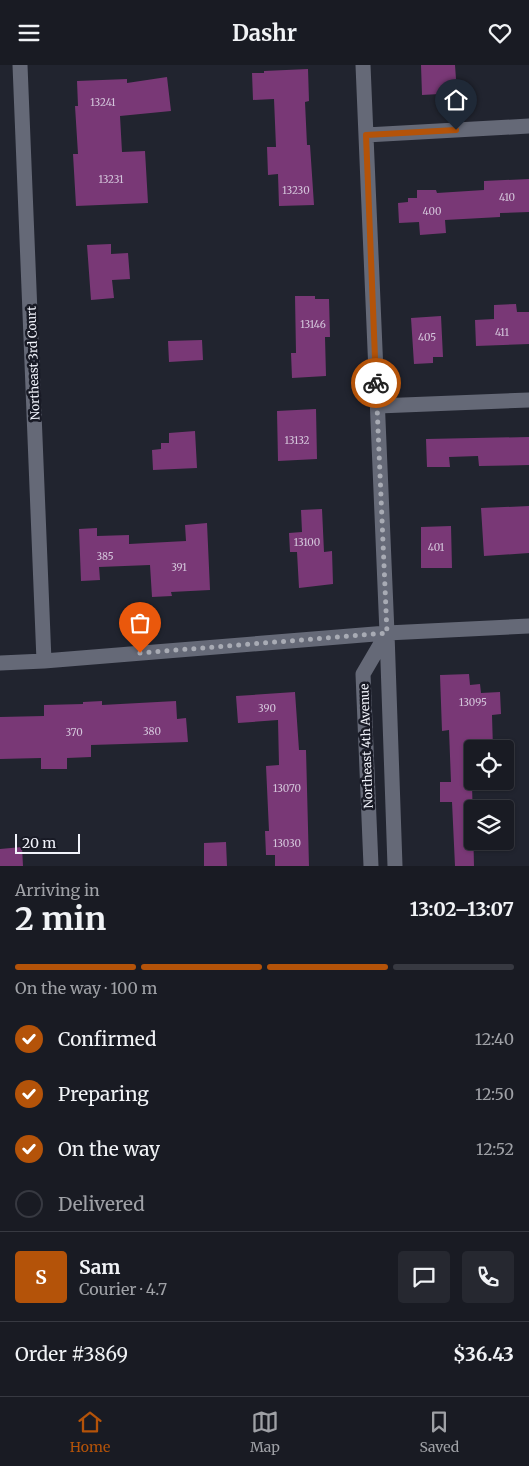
<!DOCTYPE html>
<html lang="en">
<head>
<meta charset="utf-8">
<style>
  :root { --surface:#191b23; --page:#262830; --text:#f1f3f6; --muted:#9fa1a6; --line:#373941; --accent:#b45309 }
  body { margin:0; font-family:Merriweather,serif; background:var(--page); color:var(--text); height:100vh; display:flex; flex-direction:column; font-size:19px; white-space:nowrap }
  * { box-sizing:border-box; margin:0 }
  p { font-size:16px; color:var(--muted) }
  .icon { flex:none; width:28px; height:28px; fill:none; stroke:currentColor; stroke-width:2; stroke-linecap:round; stroke-linejoin:round }
  .map { position:relative; height:801px; overflow:hidden }
  .side { display:flex; flex-direction:column; background:var(--surface); flex:1 }
  .side>* { flex:none }
  .fabs { position:absolute; left:464px; top:675px; display:grid; gap:10px }
  .fabs a { display:grid; place-items:center; width:50px; height:50px; border-radius:5px; background:var(--surface); box-shadow:0 1px 4px #0004,0 0 0 1px var(--line); font-size:25px }
  .scale { position:absolute; left:15px; bottom:12px; width:65px; box-sizing:border-box; padding-left:5px; border:2px solid #f1f3fb; border-top:0; font-size:14px; line-height:18px; white-space:nowrap; color:#f1f3fb; -webkit-text-stroke:4px #181a25; paint-order:stroke }
  .pin { position:absolute; display:grid; place-items:center; width:42px; height:42px; color:#fff; margin:-51px -21px; border-radius:50% 50% 50% 0; rotate:-45deg; box-shadow:0 0 5px #0007 }
  .pin .icon { rotate:45deg }
  .courier { position:absolute; display:grid; place-items:center; width:50px; height:50px; margin:-25px; border:4px solid #b45309; border-radius:50%; background:#fff; color:#222; box-shadow:0 1px 6px #0007 }
  .head em { font-style:normal; font-weight:700 }
  .head div { display:flex; flex-direction:column-reverse }
  .head { display:flex; align-items:center; justify-content:space-between; height:85px; padding:0 15px }
  h1 { font-size:32px; font-weight:700; line-height:38px }
  .bar { display:grid; grid-template-columns:repeat(4,1fr); gap:8px 5px; align-content:center; height:60px; padding:0 15px }
  .bar i { height:6px; border-radius:4px; background:var(--line) }
  .bar .active { background:var(--accent) }
  .bar p { grid-column:span 4 }
  .line { display:flex; align-items:center; gap:12px; padding:0 15px; border-top:1px solid var(--line) }
  .line div { flex:1 }
  .round { display:grid; place-items:center; flex:none; width:52px; height:52px; border-radius:5px; background:var(--page) }
  ol { padding:0 15px; list-style:none }
  li { display:flex; align-items:center; gap:15px; height:55px }
  li p { margin-inline-start:auto }
  li .icon { padding:5px; border-radius:50%; background:var(--accent); color:#fff; stroke-width:4 }
  li:last-child { color:var(--muted) }
  li i { width:28px; height:28px; border:2px solid var(--line); border-radius:50% }
  header { display:flex; justify-content:space-between; align-items:center; height:65px; padding:0 15px; background:var(--surface); font-size:22px; font-weight:700 }
  .tabs { display:flex; justify-content:space-around; align-items:center; height:70px; border-top:1px solid var(--line); background:var(--surface); font-size:14px; color:var(--muted) }
  .tabs a { display:grid; justify-items:center; gap:2px }
  .tabs .active { color:var(--accent) }
  .map>svg:first-child { display:block }
</style>
</head>
<body>
<header><svg class="icon" aria-label="menu" viewBox="0 0 24 24"><path d="M4 6h16M4 12h16M4 18h16"/></svg>Dashr<svg class="icon" aria-label="heart" viewBox="0 0 24 24"><path d="M12 20l-8-8c-3-5 5-10 8-4 3-6 11-1 8 4z"/></svg></header>
<div class="map">
<svg width="529" height="801" viewBox="0 0 529 801">
  <rect width="100%" height="100%" fill="#21242f"/>
  <path fill="#793876" d="M 421,0 L 455,0 L 457,28 L 422,30 Z
    M 308,4 L 309,36 L 305,37 L 307,80 L 310,80 L 314,140 L 279,141 L 278,109 L 268,110 L 267,82 L 276,82 L 274,34 L 253,35 L 252,8 L 264,8 L 264,6 Z
    M 167,12 L 171,46 L 120,51 L 122,87 L 145,86 L 148,138 L 76,141 L 73,89 L 78,89 L 75,41 L 78,41 L 77,16 L 127,14 L 127,18 Z
    M 529,114 L 529,147 L 500,148 L 500,152 L 445,155 L 446,168 L 420,170 L 419,157 L 399,158 L 398,138 L 408,137 L 408,133 L 417,133 L 417,125 L 436,125 L 437,128 L 484,125 L 484,116 Z
    M 111,179 L 111,189 L 128,188 L 130,214 L 112,215 L 114,233 L 91,235 L 87,180 Z
    M 295,231 L 315,231 L 315,234 L 329,234 L 330,272 L 325,272 L 326,311 L 292,313 L 291,288 L 296,288 Z
    M 516,239 L 517,247 L 529,247 L 529,279 L 476,281 L 475,255 L 494,254 L 494,240 Z
    M 441,251 L 443,292 L 433,292 L 433,298 L 414,299 L 411,253 Z
    M 202,275 L 203,295 L 169,297 L 168,276 Z
    M 316,344 L 317,394 L 278,396 L 277,346 Z
    M 195,366 L 197,403 L 153,405 L 152,385 L 161,384 L 161,378 L 169,378 L 169,368 Z
    M 529,372 L 529,400 L 479,401 L 478,391 L 449,392 L 450,402 L 427,402 L 426,374 Z
    M 529,441 L 529,488 L 484,491 L 481,443 Z
    M 322,444 L 324,487 L 332,486 L 333,519 L 299,523 L 297,487 L 290,487 L 289,468 L 302,467 L 301,445 Z
    M 207,458 L 210,525 L 171,527 L 172,531 L 152,532 L 150,500 L 99,502 L 100,515 L 81,516 L 79,464 L 97,463 L 97,471 L 129,470 L 129,479 L 186,476 L 185,460 Z
    M 451,461 L 452,503 L 421,503 L 421,462 Z
    M 469,609 L 470,620 L 480,619 L 481,628 L 500,627 L 501,649 L 492,650 L 493,684 L 472,684 L 472,716 L 494,716 L 494,719 L 472,719 L 474,801 L 455,801 L 452,737 L 440,737 L 440,717 L 451,717 L 449,665 L 442,666 L 440,610 Z
    M 295,627 L 299,685 L 306,685 L 309,801 L 275,801 L 275,790 L 266,790 L 265,766 L 269,766 L 266,701 L 279,700 L 278,655 L 238,658 L 236,631 Z
    M 102,636 L 102,640 L 176,636 L 177,654 L 186,653 L 188,677 L 91,680 L 91,692 L 67,693 L 67,704 L 41,704 L 41,693 L 0,694 L 0,652 L 44,651 L 44,640 L 83,639 L 83,637 Z
    M 226,777 L 227,801 L 204,801 L 204,778 Z
    M 22,782 L 23,801 L 0,801 L 0,784 Z"/>
  <g fill="none" stroke-linecap="round" stroke-linejoin="round">
    <path stroke="#656977" stroke-width="15" d="M 20,0 L 44,596
      M 363,0 L 387,568 L 395,801
      M 366,70 L 529,61
      M 378,341 L 529,335
      M 0,598 L 44,596 L 387,568 L 529,561
      M 371,801 L 363,609 L 387,568"/>
  </g>
  <g fill="none" stroke-linecap="round" stroke-linejoin="round">
    <path stroke="#a8abb4" stroke-width="5" stroke-dasharray="0 9" d="M 140,588 L 387,568 L 376,318"/>
    <path stroke="#b45309" stroke-width="6" d="M 376,318 L 366,70 L 456,65"/>
  </g>
  <g text-anchor="middle" dominant-baseline="central" stroke-width="5" stroke-linejoin="round" paint-order="stroke">
    <g font-size="10" fill="#d3c4da">
      <text x="103" y="37">13241</text>
      <text x="111" y="114">13231</text>
      <text x="296" y="125">13230</text>
      <text x="507" y="132">410</text>
      <text x="432" y="146">400</text>
      <text x="313" y="259">13146</text>
      <text x="502" y="267">411</text>
      <text x="427" y="272">405</text>
      <text x="297" y="375">13132</text>
      <text x="307" y="477">13100</text>
      <text x="436" y="482">401</text>
      <text x="105" y="491">385</text>
      <text x="179" y="502">391</text>
      <text x="473" y="637">13095</text>
      <text x="267" y="643">390</text>
      <text x="152" y="666">380</text>
      <text x="74" y="667">370</text>
      <text x="287" y="723">13070</text>
      <text x="287" y="778">13030</text>
    </g>
    <g font-size="12" fill="#f1f3fb" stroke="#181a25">
      <text transform="translate(33 298) rotate(-92)">Northeast 3rd Court</text>
      <text transform="translate(366 681) rotate(-92)">Northeast 4th Avenue</text>
    </g>
  </g>
</svg>
<div class="fabs">
<a><svg class="icon" aria-label="locate" viewBox="0 0 24 24"><circle cx="12" cy="12" r="6"/><path d="M12 2v4M12 18v4M2 12h4M18 12h4"/></svg></a>
<a><svg class="icon" aria-label="layers" viewBox="0 0 24 24"><path d="M12 4l9 5-9 5-9-5zM3 14l9 5 9-5"/></svg></a>
</div>
<div class="scale">20 m</div>
<div class="pin" style="left:140px;top:588px;background:#ea580c"><svg class="icon" aria-label="bag" viewBox="0 0 24 24"><path d="M5 8h14l-1 12H6zM9 8a3 3 0 0 1 6 0"/></svg></div>
<div class="pin" style="left:456px;top:65px;background:#1f2937"><svg class="icon" aria-label="home" viewBox="0 0 24 24"><path d="M3 11l9-7 9 7M6 9v11h12V9"/></svg></div>
<div class="courier" style="left:376px;top:318px"><svg class="icon" aria-label="bike" viewBox="0 0 24 24"><circle cx="6" cy="16" r="4"/><circle cx="18" cy="16" r="4"/><path d="M6 16l4-8h5l3 8M10 8l3 8H6M13 5h3"/></svg></div>
</div>
<section class="side">
<div class="head"><div><h1>2 min</h1><p>Arriving in</p></div><em>13:02–13:07</em></div>
<div class="bar"><i class="active"></i><i class="active"></i><i class="active"></i><i></i><p>On the way · 100 m</p></div>
<ol>
<li><svg class="icon" aria-label="check" viewBox="0 0 24 24"><path d="M5 12l5 5 9-10"/></svg>Confirmed<p>12:40</p></li>
<li><svg class="icon" aria-label="check" viewBox="0 0 24 24"><path d="M5 12l5 5 9-10"/></svg>Preparing<p>12:50</p></li>
<li><svg class="icon" aria-label="check" viewBox="0 0 24 24"><path d="M5 12l5 5 9-10"/></svg>On the way<p>12:52</p></li>
<li><i></i>Delivered</li>
</ol>
<div class="line" style="height:90px"><b class="round" style="background:var(--accent);color:#fff">S</b><div><b>Sam</b><p>Courier · 4.7</p></div><a class="round"><svg class="icon" aria-label="chat" viewBox="0 0 24 24"><path d="M4 5h16v11H9l-5 4z"/></svg></a><a class="round"><svg class="icon" aria-label="phone" viewBox="0 0 24 24"><path d="M5 4h4l2 5-3 2q2 4 5 5l2-3 5 2v4C11 20 4 13 5 4z"/></svg></a></div>
<div class="line" style="height:65px"><div>Order #3869</div><b>$36.43</b></div>
</section>
<nav class="tabs">
<a class="active"><svg class="icon" aria-label="home" viewBox="0 0 24 24"><path d="M3 11l9-7 9 7M6 9v11h12V9"/></svg>Home</a>
<a><svg class="icon" aria-label="map" viewBox="0 0 24 24"><path d="M3 6l6-2 6 2 6-2v14l-6 2-6-2-6 2zM9 4v14M15 6v14"/></svg>Map</a>
<a><svg class="icon" aria-label="saved" viewBox="0 0 24 24"><path d="M7 4h10v16l-5-4-5 4z"/></svg>Saved</a>
</nav>
</body>
</html>
